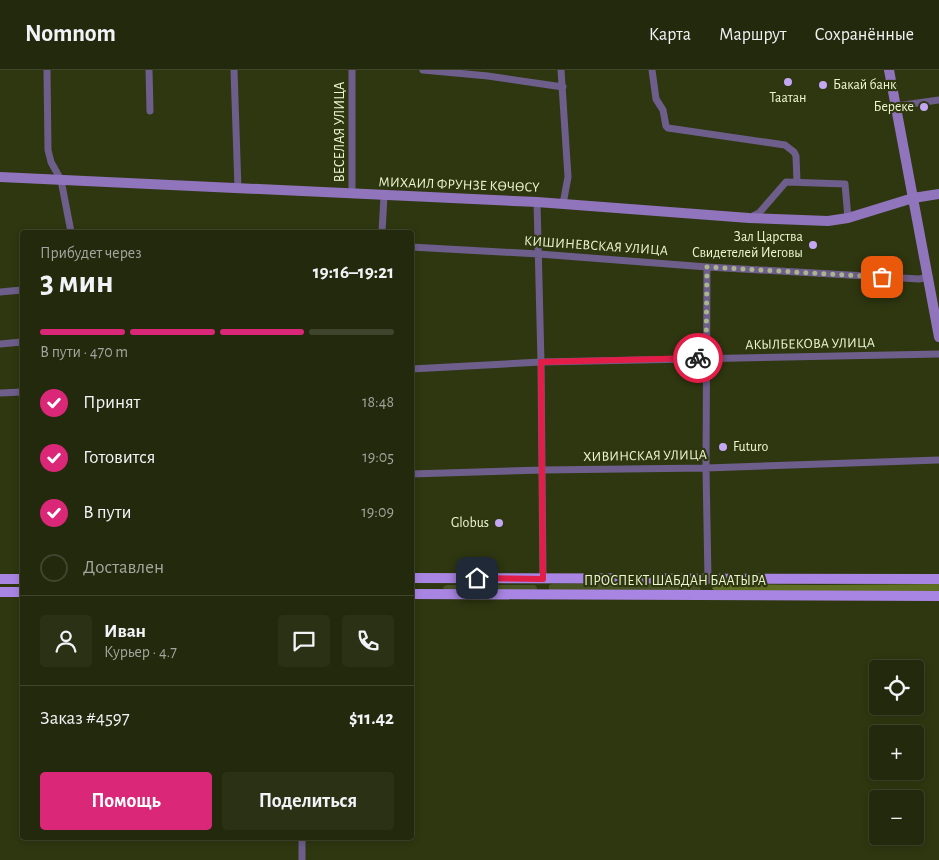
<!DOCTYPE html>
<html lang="ru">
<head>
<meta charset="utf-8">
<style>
  :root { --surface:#22290c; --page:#2a3115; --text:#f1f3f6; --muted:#a2a69d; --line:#3f452d; --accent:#db2777 }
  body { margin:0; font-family:"Alegreya Sans",sans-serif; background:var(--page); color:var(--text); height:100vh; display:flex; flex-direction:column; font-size:19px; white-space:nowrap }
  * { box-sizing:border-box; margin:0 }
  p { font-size:16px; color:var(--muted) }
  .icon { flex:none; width:28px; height:28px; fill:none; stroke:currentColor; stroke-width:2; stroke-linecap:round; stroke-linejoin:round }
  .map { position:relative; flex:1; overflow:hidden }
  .sheet { position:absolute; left:20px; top:160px; width:394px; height:610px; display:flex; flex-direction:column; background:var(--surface); border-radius:5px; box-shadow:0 2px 8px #0003,0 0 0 1px var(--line) }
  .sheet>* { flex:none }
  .fabs { position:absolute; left:869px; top:590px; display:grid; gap:10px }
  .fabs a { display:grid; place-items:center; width:55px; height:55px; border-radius:5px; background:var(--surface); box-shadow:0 2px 8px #0003,0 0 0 1px var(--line); font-size:25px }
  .pin { position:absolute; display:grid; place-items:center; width:42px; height:42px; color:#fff; margin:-21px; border-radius:10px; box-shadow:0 2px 8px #0006 }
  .courier { position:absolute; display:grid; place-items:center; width:50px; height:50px; margin:-25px; border:4px solid #e11d48; border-radius:50%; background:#fff; color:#222; box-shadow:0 1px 6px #0007 }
  .headline em { font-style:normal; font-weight:700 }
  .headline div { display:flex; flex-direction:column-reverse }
  .headline { display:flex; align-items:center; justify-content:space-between; height:85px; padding:0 20px }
  h1 { font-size:32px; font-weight:700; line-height:38px }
  .bar { display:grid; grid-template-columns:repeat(4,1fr); gap:8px 5px; align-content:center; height:60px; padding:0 20px }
  .bar i { height:6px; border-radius:4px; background:var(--line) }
  .bar .active { background:var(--accent) }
  .bar p { grid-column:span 4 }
  .line { display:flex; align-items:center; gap:12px; padding:0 20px; border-top:1px solid var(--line) }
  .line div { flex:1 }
  .round { display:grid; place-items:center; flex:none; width:52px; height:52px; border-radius:5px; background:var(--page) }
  ol { padding:0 20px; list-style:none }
  li { display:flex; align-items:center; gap:15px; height:55px }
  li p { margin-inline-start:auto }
  li .icon { padding:5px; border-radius:50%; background:var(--accent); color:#fff; stroke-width:4 }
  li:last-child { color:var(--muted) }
  li i { width:28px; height:28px; border:2px solid var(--line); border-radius:50% }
  .primary-button { display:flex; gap:10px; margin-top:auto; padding:10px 20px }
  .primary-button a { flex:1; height:58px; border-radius:5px; background:var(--accent); color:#fff; font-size:20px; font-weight:700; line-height:58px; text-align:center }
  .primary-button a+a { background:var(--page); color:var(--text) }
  header { display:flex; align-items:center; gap:30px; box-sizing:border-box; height:70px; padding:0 25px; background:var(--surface); border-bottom:1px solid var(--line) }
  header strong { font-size:24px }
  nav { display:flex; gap:28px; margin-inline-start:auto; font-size:18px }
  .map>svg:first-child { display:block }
</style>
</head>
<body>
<header>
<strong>Nomnom</strong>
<nav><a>Карта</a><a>Маршрут</a><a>Сохранённые</a></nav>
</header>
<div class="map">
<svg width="939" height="790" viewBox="0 0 939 790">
  <rect width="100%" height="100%" fill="#2e3710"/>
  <path fill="#495426" d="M 22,337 L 22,398 L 19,393 L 20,341 Z
    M 640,513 L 698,513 L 700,515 L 701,521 L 549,521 L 549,515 L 552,514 Z
    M 447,515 L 535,515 L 537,518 L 537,520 L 444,520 L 443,517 Z"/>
  <path fill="#5e6e22" d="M 716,514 L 819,515 L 939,514 L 939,521 L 714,521 L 712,518 Z"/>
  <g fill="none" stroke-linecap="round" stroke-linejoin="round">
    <path stroke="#6e5e8b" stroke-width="7" d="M 47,0 L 48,80 L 51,92 L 61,110 L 71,162
      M 149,0 L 150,41
      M 234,0 L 238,119
      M 352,0 L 352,124
      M 423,0 L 488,6 L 563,17
      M 561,0 L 568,107 L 563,134
      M 652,0 L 656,29 L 663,40 L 666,56 L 668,58 L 785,75 L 794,82 L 796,86 L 797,112
      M 896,36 L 939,30
      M 537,132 L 541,292 L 543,509
      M 749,148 L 759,143 L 786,112 L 845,114 L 848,148
      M 382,162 L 384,126
      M 411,177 L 539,184 L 707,197 L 919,209 L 929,207
      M 707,197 L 706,398 L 708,510
      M 0,222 L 22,220
      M 0,274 L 22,272
      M 411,299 L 541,292 L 939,284
      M 0,323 L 22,322
      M 411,404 L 542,400 L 706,398 L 939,390
      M 302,790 L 302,768"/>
    <path stroke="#9074bc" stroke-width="10" d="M 889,0 L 939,267
      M 0,107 L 537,132 L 749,148 L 828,151 L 848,148 L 913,128 L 939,124"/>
    <path stroke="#a985e3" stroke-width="10" d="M 411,508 L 939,509
      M 0,509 L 22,509
      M 0,522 L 22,522
      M 411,524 L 939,526"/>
  </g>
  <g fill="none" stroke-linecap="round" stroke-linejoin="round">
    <path stroke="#aab48d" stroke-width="5" stroke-dasharray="0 9" d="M 698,288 L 706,288 L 707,197 L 882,207"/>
    <path stroke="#e11d48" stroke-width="6" d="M 477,508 L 543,509 L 541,292 L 698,288"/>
  </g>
  <g fill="#c3a7f2" stroke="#2e3710" stroke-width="2">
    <circle cx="788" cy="12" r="5"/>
    <circle cx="823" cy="15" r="5"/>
    <circle cx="924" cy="37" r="5"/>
    <circle cx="813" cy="175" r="5"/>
    <circle cx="723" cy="377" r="5"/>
    <circle cx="499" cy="453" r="5"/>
  </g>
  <g text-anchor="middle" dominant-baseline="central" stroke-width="4.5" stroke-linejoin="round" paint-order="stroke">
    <g font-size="14" fill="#ecf7d1" stroke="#2e3710" text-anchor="end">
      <text x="833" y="15" text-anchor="start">Бакай банк</text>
      <text x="788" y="28" text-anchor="middle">Таатан</text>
      <text x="914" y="37">Береке</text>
      <text x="803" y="167">Зал Царства<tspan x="803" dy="16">Свидетелей Иеговы</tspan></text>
      <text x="733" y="377" text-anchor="start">Futuro</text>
      <text x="489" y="453">Globus</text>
    </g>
    <g font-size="14" fill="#ecf7d1" stroke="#2e3710">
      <text transform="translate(340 62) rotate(-90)">ВЕСЕЛАЯ УЛИЦА</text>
      <text transform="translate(459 115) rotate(2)">МИХАИЛ ФРУНЗЕ КӨЧӨСҮ</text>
      <text transform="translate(596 176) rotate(4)">КИШИНЕВСКАЯ УЛИЦА</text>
      <text transform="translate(810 274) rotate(-1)">АКЫЛБЕКОВА УЛИЦА</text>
      <text transform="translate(645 386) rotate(-1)">ХИВИНСКАЯ УЛИЦА</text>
      <text x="675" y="511">ПРОСПЕКТ ШАБДАН БААТЫРА</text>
    </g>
  </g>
</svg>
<div class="fabs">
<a><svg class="icon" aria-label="locate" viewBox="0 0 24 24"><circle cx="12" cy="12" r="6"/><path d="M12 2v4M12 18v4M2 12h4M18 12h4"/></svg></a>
<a>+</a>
<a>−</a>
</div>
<div class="pin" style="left:882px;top:207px;background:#ea580c"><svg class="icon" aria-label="bag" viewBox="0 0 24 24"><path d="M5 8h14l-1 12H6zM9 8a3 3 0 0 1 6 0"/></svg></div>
<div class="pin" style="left:477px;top:508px;background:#1f2937"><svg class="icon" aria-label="home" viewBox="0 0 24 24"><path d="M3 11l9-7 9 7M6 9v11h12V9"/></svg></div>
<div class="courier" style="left:698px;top:288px"><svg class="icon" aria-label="bike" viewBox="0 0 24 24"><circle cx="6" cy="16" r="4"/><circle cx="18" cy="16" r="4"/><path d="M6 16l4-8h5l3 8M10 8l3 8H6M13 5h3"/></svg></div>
<section class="sheet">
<div class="headline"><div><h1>3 мин</h1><p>Прибудет через</p></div><em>19:16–19:21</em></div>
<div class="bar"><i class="active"></i><i class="active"></i><i class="active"></i><i></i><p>В пути · 470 m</p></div>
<ol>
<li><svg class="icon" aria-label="check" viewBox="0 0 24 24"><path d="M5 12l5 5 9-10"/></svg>Принят<p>18:48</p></li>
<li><svg class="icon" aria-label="check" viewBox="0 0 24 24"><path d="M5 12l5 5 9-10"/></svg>Готовится<p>19:05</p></li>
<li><svg class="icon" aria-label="check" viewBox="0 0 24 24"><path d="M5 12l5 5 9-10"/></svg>В пути<p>19:09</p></li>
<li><i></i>Доставлен</li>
</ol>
<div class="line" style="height:90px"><a class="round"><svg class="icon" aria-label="person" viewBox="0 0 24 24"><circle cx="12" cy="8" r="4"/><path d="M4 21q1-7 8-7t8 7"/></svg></a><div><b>Иван</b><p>Курьер · 4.7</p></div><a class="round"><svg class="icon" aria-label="chat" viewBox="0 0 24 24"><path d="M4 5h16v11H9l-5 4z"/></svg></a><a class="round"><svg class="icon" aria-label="phone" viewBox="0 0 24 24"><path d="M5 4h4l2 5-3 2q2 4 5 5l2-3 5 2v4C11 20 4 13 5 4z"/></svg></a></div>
<div class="line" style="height:65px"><div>Заказ #4597</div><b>$11.42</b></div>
<div class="primary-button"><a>Помощь</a><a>Поделиться</a></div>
</section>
</div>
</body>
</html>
